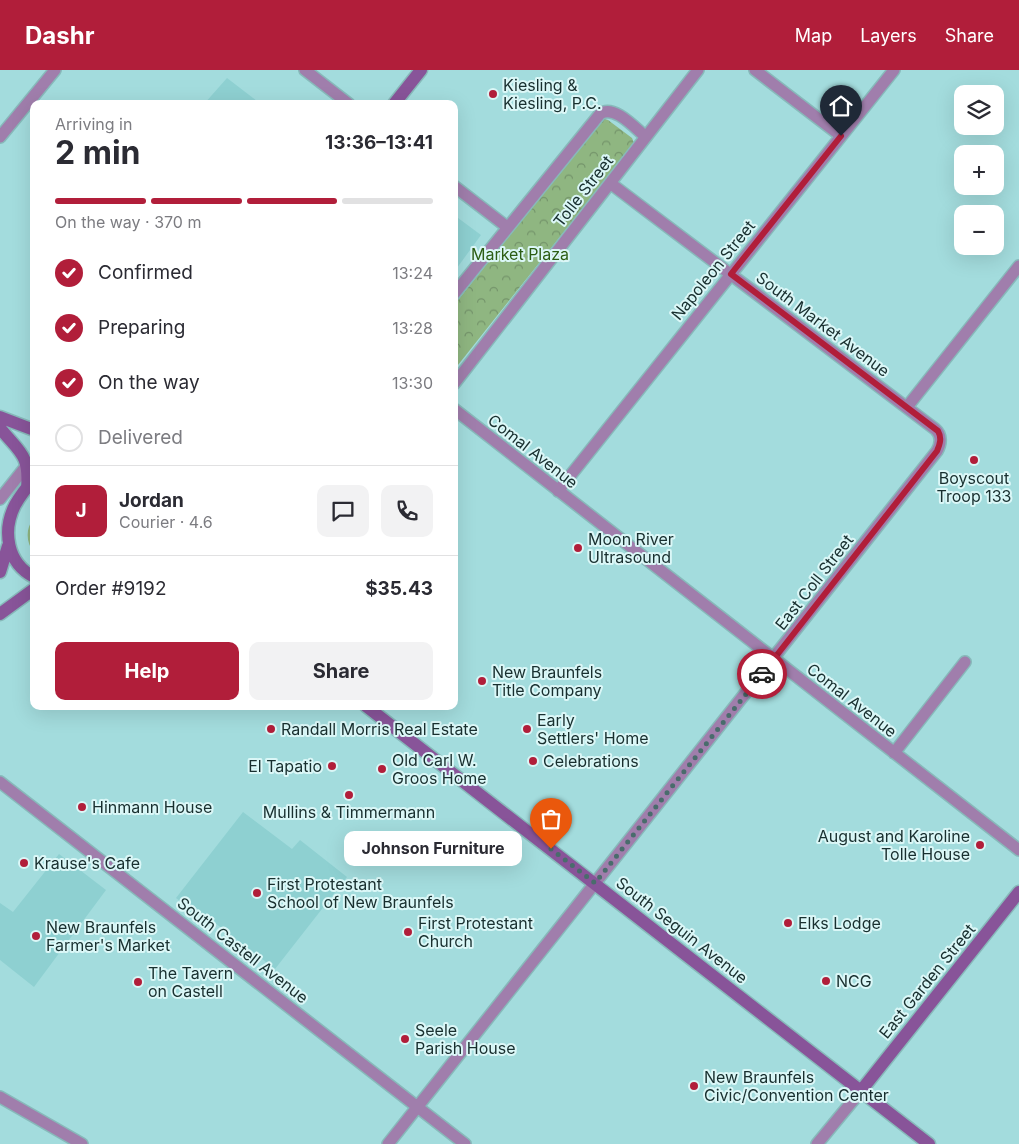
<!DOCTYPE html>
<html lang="en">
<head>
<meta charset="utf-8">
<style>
  :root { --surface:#fff; --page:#f2f2f3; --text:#2b2b33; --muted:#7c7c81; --line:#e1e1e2; --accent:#b11e3a }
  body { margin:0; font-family:Inter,sans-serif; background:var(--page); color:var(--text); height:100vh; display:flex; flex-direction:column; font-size:19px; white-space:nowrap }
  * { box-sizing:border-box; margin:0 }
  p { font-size:16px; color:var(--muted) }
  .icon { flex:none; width:28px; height:28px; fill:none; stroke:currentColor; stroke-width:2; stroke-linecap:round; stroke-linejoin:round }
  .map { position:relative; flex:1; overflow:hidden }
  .sheet { position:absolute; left:30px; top:30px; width:428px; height:610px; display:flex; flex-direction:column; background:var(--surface); border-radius:10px; box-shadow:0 5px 20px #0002 }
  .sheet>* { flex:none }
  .buttons { position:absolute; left:954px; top:15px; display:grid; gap:10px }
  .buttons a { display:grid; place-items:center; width:50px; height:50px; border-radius:10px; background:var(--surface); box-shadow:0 5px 20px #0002; font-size:25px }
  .pin { position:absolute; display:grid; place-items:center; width:42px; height:42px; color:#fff; margin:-51px -21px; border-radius:50% 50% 50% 0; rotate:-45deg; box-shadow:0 0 5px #0007 }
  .pin .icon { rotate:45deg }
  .courier { position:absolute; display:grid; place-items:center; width:50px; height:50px; margin:-25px; border:4px solid #b11e3a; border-radius:50%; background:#fff; color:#222; box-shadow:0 1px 6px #0007 }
  .bubble { position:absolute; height:35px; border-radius:10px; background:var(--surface); box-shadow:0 5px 20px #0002; font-size:16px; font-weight:700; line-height:35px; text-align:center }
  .overview em { font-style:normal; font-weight:700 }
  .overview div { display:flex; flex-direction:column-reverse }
  .overview { display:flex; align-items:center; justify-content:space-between; height:85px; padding:0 25px }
  h1 { font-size:32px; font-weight:700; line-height:38px }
  .bar { display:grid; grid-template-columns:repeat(4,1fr); gap:8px 5px; align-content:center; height:60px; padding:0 25px }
  .bar i { height:6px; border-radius:4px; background:var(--line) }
  .bar .on { background:var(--accent) }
  .bar p { grid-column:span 4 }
  .line { display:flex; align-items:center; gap:12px; padding:0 25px; border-top:1px solid var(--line) }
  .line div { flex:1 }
  .round { display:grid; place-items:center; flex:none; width:52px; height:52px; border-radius:10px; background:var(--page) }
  ol { padding:0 25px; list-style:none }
  li { display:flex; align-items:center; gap:15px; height:55px }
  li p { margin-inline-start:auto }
  li .icon { padding:5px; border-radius:50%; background:var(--accent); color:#fff; stroke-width:4 }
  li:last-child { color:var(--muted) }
  li i { width:28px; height:28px; border:2px solid var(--line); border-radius:50% }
  .action { display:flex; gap:10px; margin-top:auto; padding:10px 25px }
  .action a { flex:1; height:58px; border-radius:10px; background:var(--accent); color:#fff; font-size:20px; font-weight:700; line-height:58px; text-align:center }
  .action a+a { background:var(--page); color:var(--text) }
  header { display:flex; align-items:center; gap:30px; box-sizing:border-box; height:70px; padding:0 25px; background:var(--accent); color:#fff }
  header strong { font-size:24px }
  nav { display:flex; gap:28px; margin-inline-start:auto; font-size:18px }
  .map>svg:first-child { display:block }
</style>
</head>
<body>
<header>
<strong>Dashr</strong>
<nav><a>Map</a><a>Layers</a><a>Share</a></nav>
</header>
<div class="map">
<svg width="1019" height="1074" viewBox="0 0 1019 1074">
  <defs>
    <pattern id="park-crowns" width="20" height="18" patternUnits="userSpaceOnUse" patternTransform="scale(1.25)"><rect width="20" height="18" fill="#8fb681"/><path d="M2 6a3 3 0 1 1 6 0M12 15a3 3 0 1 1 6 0" fill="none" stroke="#74946a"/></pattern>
  </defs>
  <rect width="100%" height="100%" fill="#a3dcdd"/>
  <path fill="#8ed0d1" d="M 227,8 L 261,34 L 204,34 Z
    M 454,145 L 481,165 L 454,202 Z
    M 243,742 L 292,779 L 300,770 L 347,807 L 275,899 L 206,846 L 201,847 L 176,828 Z
    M 59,784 L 106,820 L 34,917 L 0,890 L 0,833 L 13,842 Z"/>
  <path fill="url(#park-crowns)" d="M 604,49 L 608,50 L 632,68 L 634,73 L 633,75 L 454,300 L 454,235 L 600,52 Z
    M 34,448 L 34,483 C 26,472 25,459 34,448 Z"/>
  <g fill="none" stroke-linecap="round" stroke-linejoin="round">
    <g stroke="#87b9ba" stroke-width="14">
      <path id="street" d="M 305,0 L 349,34
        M 755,0 L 841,66
        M 0,67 L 55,0
        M 454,116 L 507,157
        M 454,224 L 600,44 C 614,34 635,58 646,67
        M 454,314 L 698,0
        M 907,337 L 1019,196
        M 454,339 L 1019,780
        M 558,421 L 894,0
        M 0,429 L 27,395
        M 894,683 L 965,592
        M 0,712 L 465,1074
        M 0,1027 L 82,1074
        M 388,1074 C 571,843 755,613 937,381 C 941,374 942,365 935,359 L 610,113
        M 817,1074 L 860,1022"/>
    </g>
    <g stroke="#87b9ba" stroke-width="15">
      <path id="secondary" d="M 394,34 L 421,0
        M 0,347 L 34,360
        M 0,358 C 19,382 30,384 27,418
        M 34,409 C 27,417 20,426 15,435 C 2,461 7,493 34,507
        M 0,502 L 8,476
        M 0,544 L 34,519
        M 366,636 L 929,1074
        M 860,1022 L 1019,822"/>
    </g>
    <use href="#street" stroke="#a07eac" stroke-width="11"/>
    <use href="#secondary" stroke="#885499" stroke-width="12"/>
  </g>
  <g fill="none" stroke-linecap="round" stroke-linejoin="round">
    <path stroke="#496c6c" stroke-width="5" stroke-dasharray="0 9" d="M 551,779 L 595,813 L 762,604"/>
    <path stroke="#b11e3a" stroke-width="6" d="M 762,604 L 937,381 C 940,374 942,368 938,361 L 731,204 L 841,66"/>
  </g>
  <g fill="#b11e3a" stroke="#dbf7f7" stroke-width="2">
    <circle cx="493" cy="24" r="5"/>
    <circle cx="974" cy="390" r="5"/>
    <circle cx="578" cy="478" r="5"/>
    <circle cx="482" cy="611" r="5"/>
    <circle cx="271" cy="659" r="5"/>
    <circle cx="527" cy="659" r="5"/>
    <circle cx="533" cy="691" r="5"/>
    <circle cx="332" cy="696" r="5"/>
    <circle cx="382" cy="699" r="5"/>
    <circle cx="349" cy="725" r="5"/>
    <circle cx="82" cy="737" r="5"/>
    <circle cx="980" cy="775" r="5"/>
    <circle cx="24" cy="793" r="5"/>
    <circle cx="257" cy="823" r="5"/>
    <circle cx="788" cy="853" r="5"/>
    <circle cx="408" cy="862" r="5"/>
    <circle cx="36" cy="866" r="5"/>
    <circle cx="826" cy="911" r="5"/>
    <circle cx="138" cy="912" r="5"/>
    <circle cx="405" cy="969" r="5"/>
    <circle cx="694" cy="1016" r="5"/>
  </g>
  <g text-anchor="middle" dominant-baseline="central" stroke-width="4" stroke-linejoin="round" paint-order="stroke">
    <g font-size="16" fill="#182f2f" stroke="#dbf7f7" text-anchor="start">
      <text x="503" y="15">Kiesling &amp;<tspan x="503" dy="18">Kiesling, P.C.</tspan></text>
      <text x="974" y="408" text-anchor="middle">Boyscout<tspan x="974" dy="18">Troop 133</tspan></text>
      <text x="588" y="469">Moon River<tspan x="588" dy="18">Ultrasound</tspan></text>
      <text x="492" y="602">New Braunfels<tspan x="492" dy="18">Title Company</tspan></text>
      <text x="537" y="650">Early<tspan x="537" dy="18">Settlers' Home</tspan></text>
      <text x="281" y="659">Randall Morris Real Estate</text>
      <text x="392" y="690">Old Carl W.<tspan x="392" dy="18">Groos Home</tspan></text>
      <text x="543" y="691">Celebrations</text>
      <text x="322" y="696" text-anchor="end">El Tapatio</text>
      <text x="92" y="737">Hinmann House</text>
      <text x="349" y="742" text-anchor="middle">Mullins &amp; Timmermann</text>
      <text x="970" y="766" text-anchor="end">August and Karoline<tspan x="970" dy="18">Tolle House</tspan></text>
      <text x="34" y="793">Krause's Cafe</text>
      <text x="267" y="814">First Protestant<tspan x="267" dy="18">School of New Braunfels</tspan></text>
      <text x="418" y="853">First Protestant<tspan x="418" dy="18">Church</tspan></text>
      <text x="798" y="853">Elks Lodge</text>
      <text x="46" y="857">New Braunfels<tspan x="46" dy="18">Farmer's Market</tspan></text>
      <text x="148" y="903">The Tavern<tspan x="148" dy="18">on Castell</tspan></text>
      <text x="836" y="911">NCG</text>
      <text x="415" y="960">Seele<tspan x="415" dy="18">Parish House</tspan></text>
      <text x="704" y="1007">New Braunfels<tspan x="704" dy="18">Civic/Convention Center</tspan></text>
    </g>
    <g font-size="16" fill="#182f2f" stroke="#dbf7f7">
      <text transform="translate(583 121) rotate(-52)">Tolle Street</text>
      <text transform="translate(713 200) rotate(-51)">Napoleon Street</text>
      <text transform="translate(823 254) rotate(37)">South Market Avenue</text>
      <text transform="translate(533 381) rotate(38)">Comal Avenue</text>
      <text transform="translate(814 512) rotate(-52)">East Coll Street</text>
      <text transform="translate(852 630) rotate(38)">Comal Avenue</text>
      <text transform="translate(682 860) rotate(38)">South Seguin Avenue</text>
      <text transform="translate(243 880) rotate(38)">South Castell Avenue</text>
      <text transform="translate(927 911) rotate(-51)">East Garden Street</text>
    </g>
    <g font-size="16" fill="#2c5d14" stroke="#dbf7f7">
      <text x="520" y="184">Market Plaza</text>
    </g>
  </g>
</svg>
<div class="buttons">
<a><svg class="icon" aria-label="layers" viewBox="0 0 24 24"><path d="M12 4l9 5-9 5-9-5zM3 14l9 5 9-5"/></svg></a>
<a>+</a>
<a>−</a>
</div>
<div class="pin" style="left:551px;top:779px;background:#ea580c"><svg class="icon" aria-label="bag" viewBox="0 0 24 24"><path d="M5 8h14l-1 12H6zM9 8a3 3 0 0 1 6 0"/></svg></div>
<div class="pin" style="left:841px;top:66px;background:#1f2937"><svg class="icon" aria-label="home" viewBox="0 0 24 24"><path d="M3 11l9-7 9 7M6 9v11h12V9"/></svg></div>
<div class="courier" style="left:762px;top:604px"><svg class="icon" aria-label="car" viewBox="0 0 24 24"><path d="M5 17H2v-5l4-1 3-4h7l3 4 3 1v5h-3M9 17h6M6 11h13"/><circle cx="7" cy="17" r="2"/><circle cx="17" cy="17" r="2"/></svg></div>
<div class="bubble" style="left:344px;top:761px;width:178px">Johnson Furniture</div>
<section class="sheet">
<div class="overview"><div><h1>2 min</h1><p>Arriving in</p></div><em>13:36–13:41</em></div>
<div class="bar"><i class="on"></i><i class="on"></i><i class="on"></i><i></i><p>On the way · 370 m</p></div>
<ol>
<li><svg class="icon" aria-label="check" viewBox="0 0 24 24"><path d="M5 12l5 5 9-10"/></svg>Confirmed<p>13:24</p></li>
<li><svg class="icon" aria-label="check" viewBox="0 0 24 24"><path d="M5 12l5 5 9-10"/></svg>Preparing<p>13:28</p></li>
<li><svg class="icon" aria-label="check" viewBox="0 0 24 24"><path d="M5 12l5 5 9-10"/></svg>On the way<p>13:30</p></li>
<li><i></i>Delivered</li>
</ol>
<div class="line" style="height:90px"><b class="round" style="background:var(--accent);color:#fff">J</b><div><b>Jordan</b><p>Courier · 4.6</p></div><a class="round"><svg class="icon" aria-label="chat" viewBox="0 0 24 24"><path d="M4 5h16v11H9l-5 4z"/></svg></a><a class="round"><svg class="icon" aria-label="phone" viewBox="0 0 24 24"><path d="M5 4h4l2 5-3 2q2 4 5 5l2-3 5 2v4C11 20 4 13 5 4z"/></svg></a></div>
<div class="line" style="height:65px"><div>Order #9192</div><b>$35.43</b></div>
<div class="action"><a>Help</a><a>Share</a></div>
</section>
</div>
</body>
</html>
